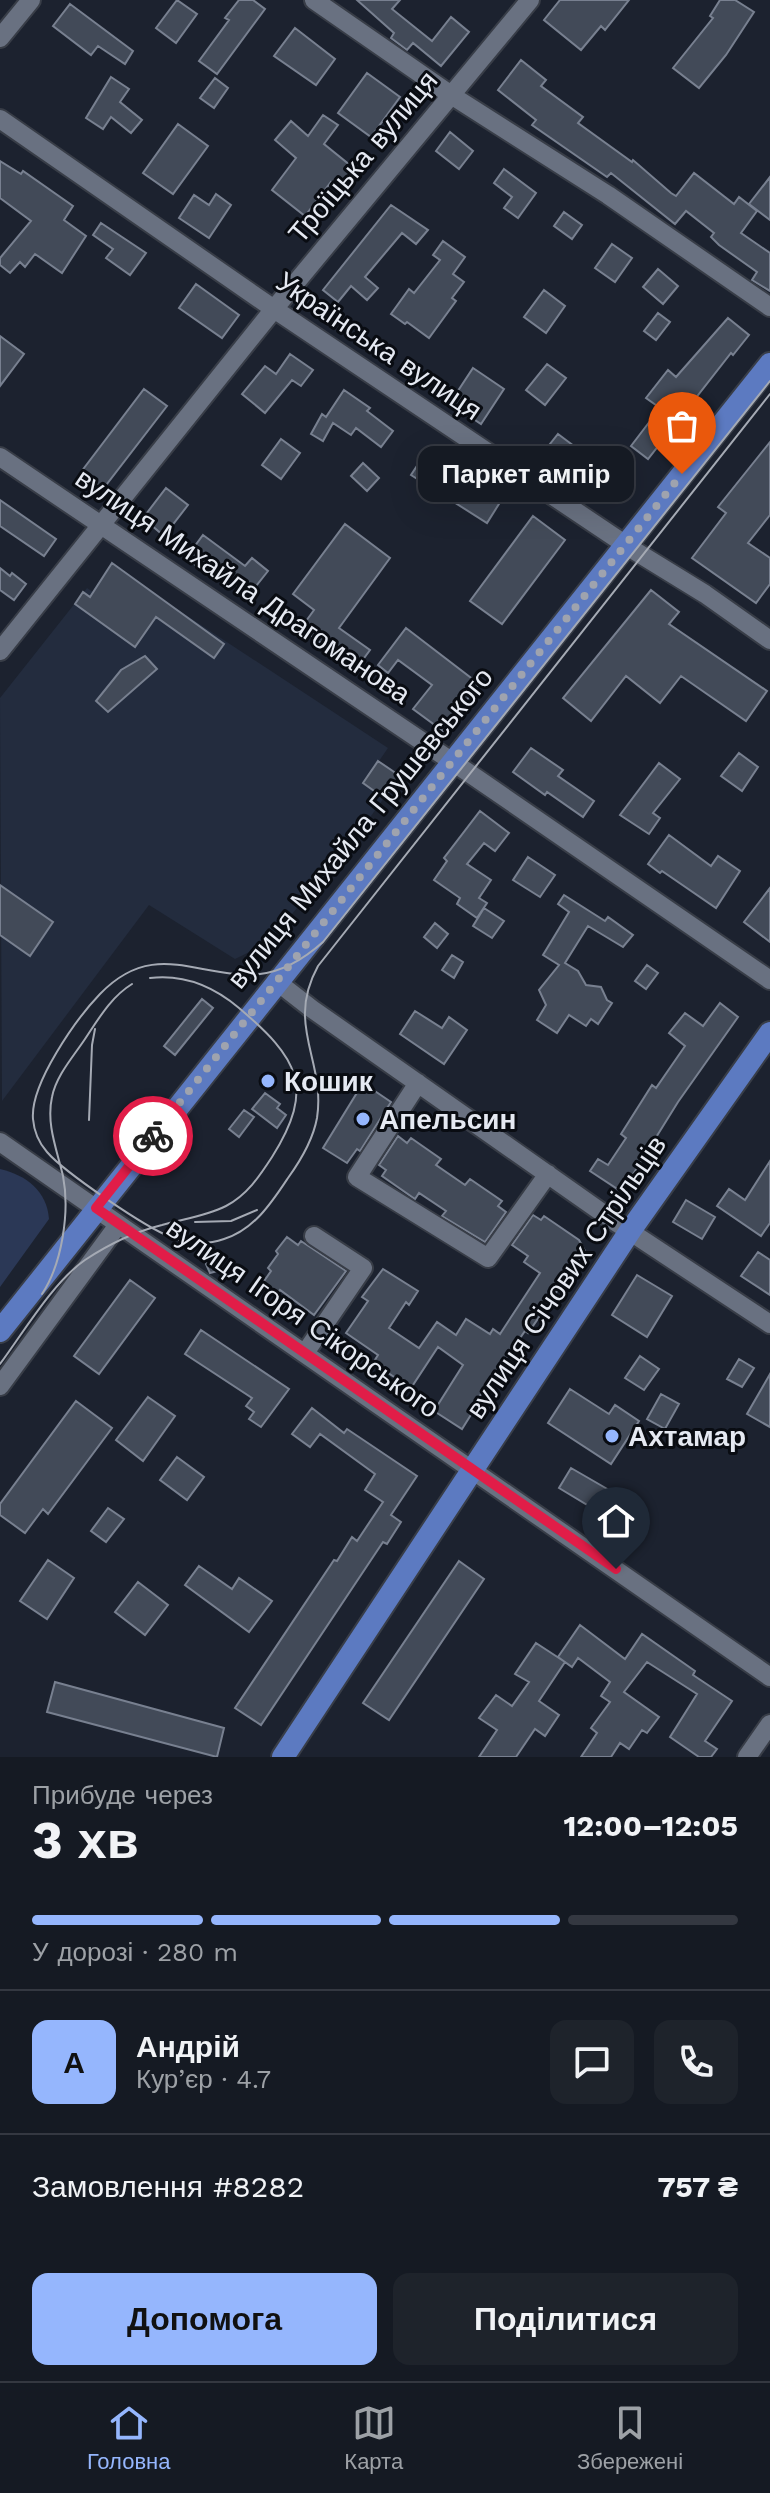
<!DOCTYPE html>
<html lang="uk">
<head>
<meta charset="utf-8">
<style>
  :root { --surface:#151a23; --page:#1e232b; --text:#f1f3f6; --muted:#9da1a6; --line:#343841; --accent:#95b6fd }
  body { margin:0; font-family:"Work Sans",sans-serif; background:var(--page); color:var(--text); height:100vh; display:flex; flex-direction:column; font-size:30px; white-space:nowrap }
  * { box-sizing:border-box; margin:0 }
  p { font-size:26px; color:var(--muted) }
  .icon { flex:none; width:44px; height:44px; fill:none; stroke:currentColor; stroke-width:2; stroke-linecap:round; stroke-linejoin:round }
  .map { position:relative; height:1757px; overflow:hidden }
  .panel { display:flex; flex-direction:column; background:var(--surface); flex:1 }
  .panel>* { flex:none }
  .pin { position:absolute; display:grid; place-items:center; width:68px; height:68px; color:#fff; margin:-82px -34px; border-radius:50% 50% 50% 0; rotate:-45deg; box-shadow:0 0 8px #0007 }
  .pin .icon { rotate:45deg }
  .courier { position:absolute; display:grid; place-items:center; width:80px; height:80px; margin:-40px; border:6px solid #e11d48; border-radius:50%; background:#fff; color:#222; box-shadow:0 2px 10px #0007 }
  .bubble { position:absolute; height:56px; border-radius:16px; background:var(--surface); box-shadow:0 8px 32px #0002,0 0 0 2px var(--line); font-size:26px; font-weight:700; line-height:56px; text-align:center }
  .overview em { font-style:normal; font-weight:700 }
  .overview div { display:flex; flex-direction:column-reverse }
  .overview { display:flex; align-items:center; justify-content:space-between; height:136px; padding:0 32px }
  h1 { font-size:52px; font-weight:700; line-height:60px }
  .bar { display:grid; grid-template-columns:repeat(4,1fr); gap:12px 8px; align-content:center; height:96px; padding:0 32px }
  .bar i { height:10px; border-radius:6px; background:var(--line) }
  .bar .selected { background:var(--accent) }
  .bar p { grid-column:span 4 }
  .line { display:flex; align-items:center; gap:20px; padding:0 32px; border-top:2px solid var(--line) }
  .line div { flex:1 }
  .round { display:grid; place-items:center; flex:none; width:84px; height:84px; border-radius:16px; background:var(--page) }
  .action { display:flex; gap:16px; margin-top:auto; padding:16px 32px }
  .action a { flex:1; height:92px; border-radius:16px; background:var(--accent); color:#111; font-size:32px; font-weight:700; line-height:92px; text-align:center }
  .action a+a { background:var(--page); color:var(--text) }
  .dock { display:flex; justify-content:space-around; align-items:center; height:112px; border-top:2px solid var(--line); background:var(--surface); font-size:22px; color:var(--muted) }
  .dock a { display:grid; justify-items:center; gap:4px }
  .dock .selected { color:var(--accent) }
  .map>svg:first-child { display:block }
</style>
</head>
<body>
<div class="map">
<svg width="770" height="1757" viewBox="0 0 770 1757">
  <rect width="100%" height="100%" fill="#1c222f"/>
  <path fill="#232c3e" d="M 87,588 L 133,619 L 154,594 L 388,748 L 379,761 L 400,776 L 355,838 L 268,943 L 235,959 L 149,905 L 2,1101 L 0,698 Z"/>
  <path fill="#2b3856" d="M 0,1169 C 26,1175 47,1191 49,1219 L 0,1287 Z"/>
  <path fill="#424a58" stroke="#788090" stroke-width="2" d="M 177,0 L 197,14 L 176,43 L 156,28 Z
    M 239,0 L 253,0 L 265,9 L 217,74 L 199,61 L 229,20 L 225,18 Z
    M 357,0 L 400,0 L 392,9 L 432,41 L 451,17 L 469,32 L 441,66 L 413,43 L 407,50 L 391,38 L 394,33 Z
    M 560,0 L 629,0 L 605,30 L 601,26 L 581,50 L 544,20 Z
    M 720,0 L 735,0 L 754,12 L 726,55 L 699,88 L 673,68 L 713,18 L 710,16 Z
    M 70,4 L 133,51 L 125,64 L 98,46 L 91,55 L 53,26 Z
    M 295,28 L 335,59 L 316,85 L 274,56 Z
    M 521,60 L 546,80 L 541,86 L 583,117 L 578,123 L 632,162 L 633,160 L 671,193 L 676,196 L 694,173 L 734,204 L 739,197 L 757,211 L 741,233 L 770,253 L 770,291 L 752,280 L 757,272 L 719,245 L 711,237 L 714,233 L 686,211 L 675,224 L 611,173 L 607,177 L 532,125 L 536,120 L 498,90 Z
    M 367,73 L 400,97 L 371,137 L 338,113 Z
    M 111,77 L 129,89 L 120,102 L 142,120 L 131,133 L 111,117 L 103,129 L 86,118 Z
    M 215,78 L 228,88 L 214,108 L 200,98 Z
    M 323,115 L 338,125 L 324,144 L 356,170 L 340,189 L 331,182 L 305,216 L 272,190 L 296,158 L 275,140 L 291,121 L 308,136 Z
    M 178,124 L 208,146 L 173,194 L 143,173 Z
    M 450,132 L 473,151 L 459,169 L 436,151 Z
    M 0,161 L 21,174 L 23,171 L 73,206 L 64,220 L 86,236 L 62,273 L 35,254 L 25,267 L 20,262 L 10,273 L 0,265 L 0,258 L 31,221 L 0,198 Z
    M 504,169 L 536,193 L 518,218 L 504,208 L 512,197 L 494,183 Z
    M 770,177 L 770,220 L 749,204 Z
    M 216,194 L 231,205 L 209,238 L 179,218 L 194,195 L 209,205 Z
    M 391,205 L 428,230 L 416,244 L 402,233 L 365,277 L 378,288 L 367,300 L 351,286 L 338,302 L 323,290 Z
    M 564,212 L 582,225 L 572,239 L 554,226 Z
    M 101,223 L 146,253 L 130,275 L 106,258 L 113,249 L 93,235 Z
    M 443,241 L 465,257 L 453,274 L 464,282 L 452,298 L 456,301 L 429,338 L 407,322 L 405,324 L 391,314 L 409,289 L 414,293 L 440,260 L 433,255 Z
    M 612,244 L 632,258 L 615,282 L 595,268 Z
    M 658,269 L 678,286 L 663,304 L 643,287 Z
    M 196,284 L 239,315 L 222,338 L 179,308 Z
    M 544,290 L 565,306 L 546,333 L 524,317 Z
    M 658,313 L 670,322 L 656,340 L 644,331 Z
    M 728,318 L 749,335 L 733,355 L 731,353 L 648,459 L 631,446 L 660,408 L 646,398 L 668,370 L 676,377 Z
    M 0,336 L 24,354 L 0,386 Z
    M 290,354 L 313,370 L 301,386 L 292,380 L 265,413 L 242,394 L 265,366 L 276,374 Z
    M 547,364 L 566,378 L 545,405 L 526,390 Z
    M 473,368 L 504,389 L 481,424 L 450,403 Z
    M 144,389 L 167,406 L 103,489 L 81,472 Z
    M 344,390 L 370,408 L 367,411 L 393,431 L 381,447 L 356,428 L 351,435 L 333,423 L 323,441 L 311,434 L 322,414 L 326,417 Z
    M 558,434 L 602,467 L 596,462 L 607,448 L 621,458 L 610,473 L 604,468 L 588,489 L 570,476 L 574,471 L 546,449 Z
    M 281,439 L 300,453 L 281,479 L 262,465 Z
    M 770,442 L 770,515 L 748,543 L 770,558 L 770,584 L 756,603 L 692,558 L 726,513 L 718,507 Z
    M 428,449 L 504,496 L 487,523 L 411,475 Z
    M 363,463 L 379,478 L 367,491 L 351,476 Z
    M 166,488 L 188,505 L 164,536 L 143,518 Z
    M 0,500 L 56,539 L 44,556 L 0,526 Z
    M 533,516 L 565,540 L 502,624 L 470,601 Z
    M 345,524 L 390,558 L 339,628 L 370,650 L 356,669 L 301,628 L 314,610 L 293,594 Z
    M 203,535 L 245,566 L 252,558 L 268,571 L 249,595 L 214,568 L 209,575 L 186,558 Z
    M 112,563 L 224,644 L 214,658 L 156,617 L 135,647 L 75,604 L 83,592 L 90,597 Z
    M 0,568 L 10,576 L 12,573 L 26,584 L 14,600 L 0,590 Z
    M 651,590 L 679,612 L 669,624 L 767,691 L 746,721 L 681,676 L 660,703 L 626,676 L 591,721 L 563,698 Z
    M 406,628 L 479,684 L 443,731 L 413,709 L 432,685 L 398,660 L 388,673 L 378,665 Z
    M 145,656 L 157,669 L 108,712 L 96,701 L 121,670 Z
    M 531,748 L 563,770 L 558,776 L 594,801 L 583,817 L 547,792 L 545,795 L 513,772 Z
    M 739,753 L 758,767 L 742,791 L 721,776 Z
    M 378,761 L 400,776 L 384,798 L 363,783 Z
    M 659,763 L 680,779 L 653,813 L 660,818 L 649,834 L 620,815 Z
    M 480,811 L 509,833 L 495,851 L 484,843 L 467,864 L 491,880 L 479,898 L 487,903 L 477,918 L 457,904 L 460,898 L 434,880 L 447,861 L 444,858 Z
    M 669,835 L 711,866 L 718,856 L 740,871 L 716,908 L 662,871 L 660,873 L 648,864 Z
    M 528,857 L 555,875 L 540,897 L 513,880 Z
    M 0,885 L 53,922 L 30,956 L 0,935 Z
    M 770,888 L 770,942 L 744,922 Z
    M 564,895 L 605,921 L 608,917 L 633,935 L 623,947 L 588,926 L 565,963 L 578,971 L 586,985 L 601,987 L 607,1000 L 612,1003 L 598,1024 L 591,1019 L 586,1026 L 569,1015 L 557,1033 L 537,1020 L 546,1005 L 539,990 L 559,965 L 543,955 L 569,912 L 558,904 Z
    M 484,908 L 504,921 L 492,938 L 473,926 Z
    M 435,923 L 448,934 L 437,948 L 424,937 Z
    M 452,955 L 463,962 L 454,978 L 442,970 Z
    M 647,965 L 658,973 L 646,989 L 635,981 Z
    M 202,999 L 213,1008 L 175,1055 L 164,1046 Z
    M 720,1003 L 738,1017 L 678,1102 L 622,1192 L 590,1171 L 598,1159 L 608,1165 L 626,1138 L 621,1134 L 652,1085 L 656,1088 L 685,1046 L 669,1033 L 685,1013 L 703,1026 Z
    M 415,1011 L 442,1028 L 449,1017 L 467,1030 L 444,1064 L 400,1034 Z
    M 363,1083 L 391,1102 L 360,1151 L 357,1149 L 347,1163 L 323,1148 Z
    M 265,1093 L 280,1104 L 277,1108 L 286,1115 L 277,1128 L 252,1109 Z
    M 244,1110 L 254,1117 L 239,1137 L 229,1129 Z
    M 398,1136 L 407,1143 L 411,1138 L 441,1159 L 436,1165 L 465,1185 L 470,1179 L 502,1201 L 498,1206 L 506,1212 L 485,1242 L 442,1216 L 446,1211 L 419,1193 L 415,1199 L 382,1176 L 386,1170 L 379,1165 Z
    M 770,1161 L 770,1223 L 761,1236 L 717,1206 L 729,1189 L 745,1200 Z
    M 686,1200 L 715,1217 L 702,1239 L 673,1222 Z
    M 533,1215 L 541,1220 L 544,1216 L 579,1240 L 585,1251 L 528,1333 L 525,1331 L 477,1400 L 479,1402 L 462,1429 L 434,1411 L 463,1365 L 438,1347 L 411,1388 L 373,1363 L 378,1355 L 346,1333 L 368,1301 L 362,1297 L 383,1269 L 418,1291 L 409,1305 L 406,1302 L 389,1328 L 419,1348 L 437,1322 L 456,1335 L 466,1319 L 490,1334 L 493,1329 L 500,1334 L 540,1273 L 524,1262 L 528,1256 L 512,1245 Z
    M 287,1237 L 298,1245 L 301,1241 L 346,1271 L 314,1315 L 280,1290 L 277,1294 L 262,1284 L 271,1271 L 268,1268 L 278,1254 L 276,1251 Z
    M 758,1252 L 770,1260 L 770,1295 L 741,1276 Z
    M 213,1254 L 224,1261 L 218,1271 L 210,1273 L 206,1264 Z
    M 637,1275 L 672,1296 L 647,1337 L 612,1315 Z
    M 130,1280 L 155,1298 L 99,1374 L 74,1356 Z
    M 201,1330 L 289,1389 L 261,1427 L 249,1419 L 254,1412 L 246,1406 L 252,1398 L 185,1354 Z
    M 640,1356 L 659,1369 L 644,1390 L 625,1378 Z
    M 739,1359 L 754,1368 L 742,1387 L 727,1379 Z
    M 770,1374 L 770,1427 L 747,1414 Z
    M 570,1389 L 609,1414 L 615,1405 L 639,1421 L 611,1464 L 548,1423 Z
    M 661,1394 L 679,1404 L 665,1429 L 647,1419 Z
    M 148,1397 L 175,1416 L 143,1461 L 116,1440 Z
    M 76,1401 L 112,1428 L 48,1514 L 43,1509 L 25,1533 L 0,1515 L 0,1504 Z
    M 312,1408 L 344,1433 L 347,1429 L 417,1476 L 391,1515 L 401,1522 L 387,1544 L 383,1542 L 261,1725 L 235,1708 L 334,1560 L 337,1561 L 352,1537 L 357,1541 L 383,1502 L 365,1490 L 375,1474 L 320,1434 L 310,1447 L 292,1434 Z
    M 177,1457 L 204,1477 L 187,1500 L 160,1480 Z
    M 571,1468 L 616,1494 L 604,1515 L 559,1488 Z
    M 108,1508 L 124,1519 L 106,1542 L 91,1531 Z
    M 48,1560 L 74,1578 L 47,1619 L 20,1601 Z
    M 459,1561 L 484,1579 L 389,1720 L 363,1703 Z
    M 199,1566 L 232,1589 L 239,1578 L 272,1601 L 249,1632 L 185,1585 Z
    M 138,1582 L 168,1605 L 145,1635 L 115,1612 Z
    M 580,1625 L 625,1659 L 642,1634 L 695,1671 L 693,1675 L 732,1701 L 705,1741 L 717,1749 L 711,1757 L 699,1757 L 670,1737 L 697,1694 L 647,1662 L 624,1692 L 659,1717 L 647,1733 L 642,1730 L 629,1749 L 620,1743 L 611,1757 L 581,1757 L 597,1733 L 591,1728 L 610,1702 L 601,1696 L 610,1682 L 578,1658 L 572,1667 L 558,1657 Z
    M 536,1643 L 565,1662 L 539,1701 L 559,1715 L 545,1736 L 535,1729 L 516,1757 L 479,1757 L 497,1730 L 479,1718 L 496,1695 L 512,1706 L 529,1682 L 515,1674 Z
    M 55,1682 L 224,1728 L 217,1757 L 47,1712 Z"/>
  <g fill="none" stroke-linecap="round" stroke-linejoin="round">
    <g stroke="#383d47" stroke-width="22">
      <path id="minor" d="M 314,0 L 451,95 L 608,195 L 770,307
        M 0,38 L 31,0
        M 0,119 L 274,309 L 635,551 L 705,594 L 770,640
        M 0,457 L 469,773 L 770,980
        M 0,651 L 274,309 L 530,0
        M 276,981 L 312,1009 L 614,1221 L 770,1324
        M 418,1083 L 357,1177 L 488,1258 L 548,1174
        M 0,1142 L 770,1677
        M 305,1353 L 363,1268 L 314,1236
        M 0,1386 L 118,1225
        M 747,1757 L 770,1724"/>
    </g>
    <g stroke="#383d47" stroke-width="26">
      <path id="major" d="M 0,1331 L 770,364
        M 283,1757 L 630,1231 L 770,1033"/>
    </g>
    <use href="#minor" stroke="#697181" stroke-width="18"/>
    <use href="#major" stroke="#5c7ac1" stroke-width="22"/>
    <path stroke="#a5aab4" stroke-width="2" d="M 770,381 L 323,942 C 305,958 285,971 260,974 C 199,980 155,937 100,994 C 76,1019 30,1084 33,1119 C 34,1131 39,1143 47,1152 C 64,1172 146,1228 171,1237 C 187,1244 207,1245 224,1239 C 254,1230 272,1202 288,1178 C 301,1160 313,1140 317,1118 C 326,1060 285,1026 318,966 L 770,394
      M 89,1120 L 92,1045 L 95,1029
      M 195,1222 L 231,1221 L 257,1210
      M 42,1294 C 62,1264 70,1212 63,1176 C 57,1150 46,1124 52,1097 C 56,1076 73,1057 85,1039 C 99,1018 111,997 132,984
      M 0,1364 C 23,1333 54,1281 85,1260 C 109,1244 134,1232 162,1225 C 183,1219 206,1216 226,1206 C 247,1195 259,1177 272,1157 C 316,1087 298,1058 239,1008 C 213,986 184,974 150,978"/>
  </g>
  <g fill="none" stroke-linecap="round" stroke-linejoin="round">
    <path stroke="#9fa3ae" stroke-width="8" stroke-dasharray="0 14.4" d="M 153,1136 L 682,474"/>
    <path stroke="#e11d48" stroke-width="10" d="M 153,1136 L 96,1208 L 616,1569"/>
  </g>
  <g fill="#95b6fd" stroke="#090c12" stroke-width="3">
    <circle cx="268" cy="1081" r="8"/>
    <circle cx="363" cy="1119" r="8"/>
    <circle cx="612" cy="1436" r="8"/>
  </g>
  <g text-anchor="middle" dominant-baseline="central" stroke-width="6" stroke-linejoin="round" paint-order="stroke">
    <g font-size="28" fill="#e5e9f2" stroke="#090c12">
      <text transform="translate(363 157) rotate(-50)">Троїцька вулиця</text>
      <text transform="translate(379 346) rotate(34)">Українська вулиця</text>
      <text transform="translate(243 586) rotate(34)">вулиця Михайла Драгоманова</text>
      <text transform="translate(360 828) rotate(-51)">вулиця Михайла Грушевського</text>
      <text transform="translate(566 1277) rotate(-56)">вулиця Січових Стрільців</text>
      <text transform="translate(303 1318) rotate(35)">вулиця Ігоря Сікорського</text>
    </g>
    <g font-size="28" font-weight="bold" fill="#e5e9f2" stroke="#090c12" text-anchor="start">
      <text x="284" y="1081">Кошик</text>
      <text x="379" y="1119">Апельсин</text>
      <text x="628" y="1436">Ахтамар</text>
    </g>
  </g>
</svg>
<div class="pin" style="left:682px;top:474px;background:#ea580c"><svg class="icon" aria-label="bag" viewBox="0 0 24 24"><path d="M5 8h14l-1 12H6zM9 8a3 3 0 0 1 6 0"/></svg></div>
<div class="pin" style="left:616px;top:1569px;background:#1f2937"><svg class="icon" aria-label="home" viewBox="0 0 24 24"><path d="M3 11l9-7 9 7M6 9v11h12V9"/></svg></div>
<div class="courier" style="left:153px;top:1136px"><svg class="icon" aria-label="bike" viewBox="0 0 24 24"><circle cx="6" cy="16" r="4"/><circle cx="18" cy="16" r="4"/><path d="M6 16l4-8h5l3 8M10 8l3 8H6M13 5h3"/></svg></div>
<div class="bubble" style="left:418px;top:446px;width:216px">Паркет ампір</div>
</div>
<section class="panel">
<div class="overview"><div><h1>3 хв</h1><p>Прибуде через</p></div><em>12:00–12:05</em></div>
<div class="bar"><i class="selected"></i><i class="selected"></i><i class="selected"></i><i></i><p>У дорозі · 280 m</p></div>
<div class="line" style="height:144px"><b class="round" style="background:var(--accent);color:#111">А</b><div><b>Андрій</b><p>Кур’єр · 4.7</p></div><a class="round"><svg class="icon" aria-label="chat" viewBox="0 0 24 24"><path d="M4 5h16v11H9l-5 4z"/></svg></a><a class="round"><svg class="icon" aria-label="phone" viewBox="0 0 24 24"><path d="M5 4h4l2 5-3 2q2 4 5 5l2-3 5 2v4C11 20 4 13 5 4z"/></svg></a></div>
<div class="line" style="height:104px"><div>Замовлення #8282</div><b>757 ₴</b></div>
<div class="action"><a>Допомога</a><a>Поділитися</a></div>
</section>
<nav class="dock">
<a class="selected"><svg class="icon" aria-label="home" viewBox="0 0 24 24"><path d="M3 11l9-7 9 7M6 9v11h12V9"/></svg>Головна</a>
<a><svg class="icon" aria-label="map" viewBox="0 0 24 24"><path d="M3 6l6-2 6 2 6-2v14l-6 2-6-2-6 2zM9 4v14M15 6v14"/></svg>Карта</a>
<a><svg class="icon" aria-label="saved" viewBox="0 0 24 24"><path d="M7 4h10v16l-5-4-5 4z"/></svg>Збережені</a>
</nav>
</body>
</html>
